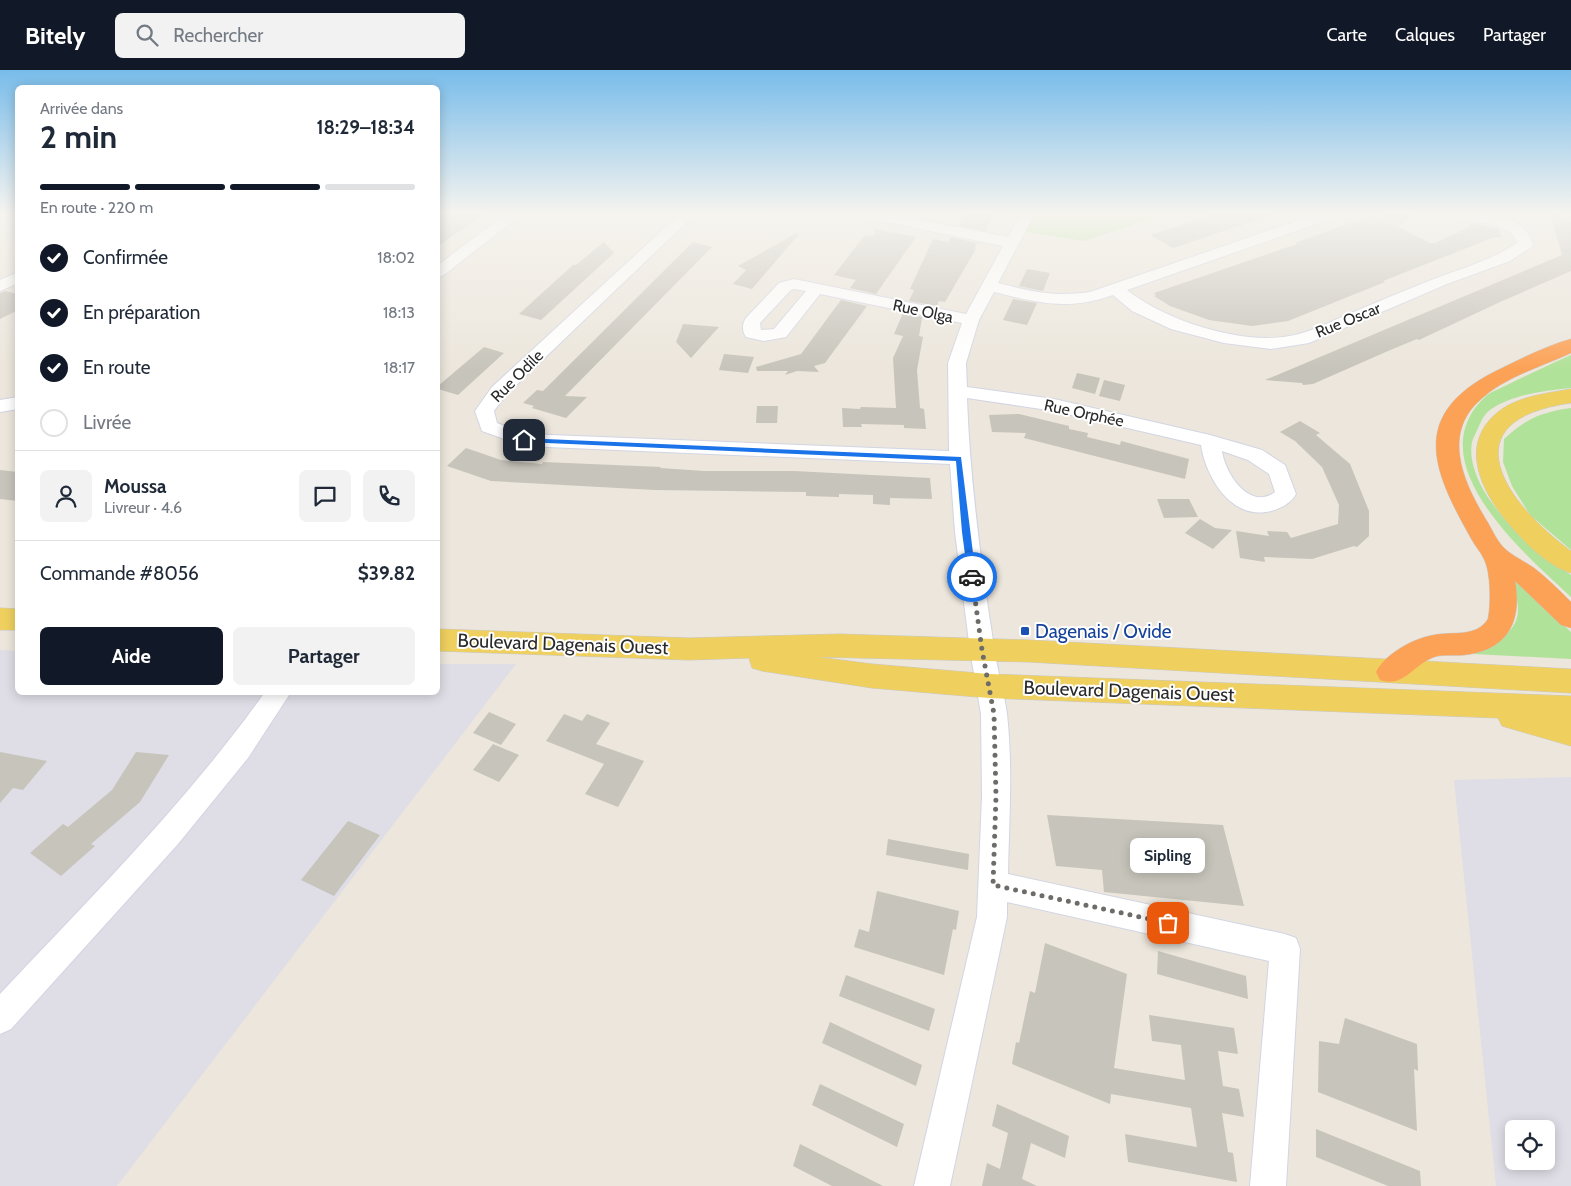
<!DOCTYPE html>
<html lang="fr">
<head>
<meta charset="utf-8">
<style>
  :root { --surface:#fff; --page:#f2f2f3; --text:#1f2937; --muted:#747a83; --line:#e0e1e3; --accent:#111827 }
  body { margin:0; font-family:Cabin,sans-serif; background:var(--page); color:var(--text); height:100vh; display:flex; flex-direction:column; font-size:19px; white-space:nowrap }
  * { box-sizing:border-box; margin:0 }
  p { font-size:16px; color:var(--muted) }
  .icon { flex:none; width:28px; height:28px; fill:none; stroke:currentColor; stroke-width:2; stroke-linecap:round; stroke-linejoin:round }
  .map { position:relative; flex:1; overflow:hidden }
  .details { position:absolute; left:15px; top:15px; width:425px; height:610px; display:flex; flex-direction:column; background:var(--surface); border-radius:8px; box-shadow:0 2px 12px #0003 }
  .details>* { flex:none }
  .tools { position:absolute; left:1505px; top:1050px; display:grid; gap:10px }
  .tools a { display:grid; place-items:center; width:50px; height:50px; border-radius:8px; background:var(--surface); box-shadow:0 2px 12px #0003; font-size:25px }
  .pin { position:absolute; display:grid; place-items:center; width:42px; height:42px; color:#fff; margin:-21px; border-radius:10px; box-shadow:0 2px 8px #0006 }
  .courier { position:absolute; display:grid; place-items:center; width:50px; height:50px; margin:-25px; border:4px solid #1a73e8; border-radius:50%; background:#fff; color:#222; box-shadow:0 1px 6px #0007 }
  .bubble { position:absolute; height:35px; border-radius:8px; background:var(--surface); box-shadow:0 2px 12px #0003; font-size:16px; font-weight:700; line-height:35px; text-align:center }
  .headline em { font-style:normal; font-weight:700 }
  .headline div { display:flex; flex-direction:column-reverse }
  .headline { display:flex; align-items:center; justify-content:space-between; height:85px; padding:0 25px }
  h1 { font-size:32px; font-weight:700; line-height:38px }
  .bar { display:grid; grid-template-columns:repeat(4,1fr); gap:8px 5px; align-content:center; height:60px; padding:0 25px }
  .bar i { height:6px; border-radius:4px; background:var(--line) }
  .bar .current { background:var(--accent) }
  .bar p { grid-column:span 4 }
  .line { display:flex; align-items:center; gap:12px; padding:0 25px; border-top:1px solid var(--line) }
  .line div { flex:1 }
  .round { display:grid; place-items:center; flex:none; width:52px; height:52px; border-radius:8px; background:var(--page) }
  ol { padding:0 25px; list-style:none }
  li { display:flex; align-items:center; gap:15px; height:55px }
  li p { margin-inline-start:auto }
  li .icon { padding:5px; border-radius:50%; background:var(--accent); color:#fff; stroke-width:4 }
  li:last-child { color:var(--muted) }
  li i { width:28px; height:28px; border:2px solid var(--line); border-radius:50% }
  .button { display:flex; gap:10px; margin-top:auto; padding:10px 25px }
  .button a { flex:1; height:58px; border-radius:8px; background:var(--accent); color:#fff; font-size:20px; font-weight:700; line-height:58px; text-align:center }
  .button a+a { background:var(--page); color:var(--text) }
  header { display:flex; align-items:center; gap:30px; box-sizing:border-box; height:70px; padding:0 25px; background:var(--accent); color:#fff }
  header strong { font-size:24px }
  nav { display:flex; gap:28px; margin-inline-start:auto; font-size:18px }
  .search { width:350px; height:45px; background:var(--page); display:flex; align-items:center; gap:12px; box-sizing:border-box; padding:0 18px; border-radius:8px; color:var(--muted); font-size:19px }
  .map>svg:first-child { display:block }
</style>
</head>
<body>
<header>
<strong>Bitely</strong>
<div class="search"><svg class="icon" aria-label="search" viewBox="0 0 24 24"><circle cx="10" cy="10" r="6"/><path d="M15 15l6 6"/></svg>Rechercher</div>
<nav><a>Carte</a><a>Calques</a><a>Partager</a></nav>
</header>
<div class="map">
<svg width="1571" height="1116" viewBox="0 0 1571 1116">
  <rect width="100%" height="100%" fill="#ece6dc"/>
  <path fill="#dfdde5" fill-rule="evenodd" d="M 0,580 L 17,581 L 18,622 L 438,622 L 438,594 L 516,594 L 117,1116 L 0,1116 Z
    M 1571,707 L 1571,1116 L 1496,1116 L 1454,710 ZM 1514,1059 L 1546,1059 L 1546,1091 L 1514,1091 Z"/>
  <path fill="#b1e299" d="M 1028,143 L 1169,143 L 1084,171 L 1019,161 Z
    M 1571,285 L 1571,318 C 1544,321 1513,324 1490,340 C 1484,344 1481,352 1478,358 C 1476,363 1473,368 1472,372 C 1468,392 1480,417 1492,433 C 1512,462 1542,485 1571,505 L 1571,527 C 1525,484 1415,391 1486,326 C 1492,321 1502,318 1509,314 C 1530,304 1550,294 1571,285 Z
    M 1571,338 L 1571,480 L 1530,445 L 1512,416 L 1503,392 L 1504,369 C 1525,349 1542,342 1571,338 Z
    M 1511,510 L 1516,510 L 1571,562 L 1571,589 L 1474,584 L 1472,581 C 1511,566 1529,555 1511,510 Z"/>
  <path fill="#c7c4bb" d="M 438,143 L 486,143 L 438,176 Z
    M 967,143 L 995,143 L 985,161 L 959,156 Z
    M 1218,143 L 1267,143 L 1268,146 L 1173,178 L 1150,165 Z
    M 1387,143 L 1413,143 L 1398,157 L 1430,173 L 1435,173 L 1459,162 L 1470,156 L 1469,152 L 1499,159 L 1501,167 L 1495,167 L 1416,198 L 1383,211 L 1385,212 L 1288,251 L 1252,256 L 1209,250 L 1170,236 L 1154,226 L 1156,225 L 1154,223 L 1297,174 L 1295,173 L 1356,151 L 1373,145 L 1380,149 Z
    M 1550,143 L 1556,143 L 1571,151 L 1571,201 L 1500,232 L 1419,270 L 1417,269 L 1388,281 L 1313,314 L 1303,315 L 1302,313 L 1265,310 L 1562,185 Z
    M 875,159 L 916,167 L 876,224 L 850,218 L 856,210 L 834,205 L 864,166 L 875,165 Z
    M 797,163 L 798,165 L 752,219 L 733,214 L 746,200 L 738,196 Z
    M 951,167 L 977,173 L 974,179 L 976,179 L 945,232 L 939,231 L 937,236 L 909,231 L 914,220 L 910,219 L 933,169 L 948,172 Z
    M 604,172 L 614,183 L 541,250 L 519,244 L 573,195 L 576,195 Z
    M 693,172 L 712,177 L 565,326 L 587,327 L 566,348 L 532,338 L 534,336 L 523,333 L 537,320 L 543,321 Z
    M 1027,199 L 1050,203 L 1043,221 L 1019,216 Z
    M 5,221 L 18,224 L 18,240 L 0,249 L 0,223 Z
    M 1013,229 L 1037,233 L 1027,255 L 1003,250 Z
    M 841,230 L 867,236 L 825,293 L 814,296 L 819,302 L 797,301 L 785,305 L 788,301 L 757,301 L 756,297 L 801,284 Z
    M 903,243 L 930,248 L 922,248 L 919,266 L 923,267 L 917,300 L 920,338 L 924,339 L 926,359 L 904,358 L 904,355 L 861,354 L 862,357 L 843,357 L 842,338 L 860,339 L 861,337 L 896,338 L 893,288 L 903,266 L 894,264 Z
    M 683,254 L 719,257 L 691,288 L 676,272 Z
    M 484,277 L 504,283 L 458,325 L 438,319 L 438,316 Z
    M 724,284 L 754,287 L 748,303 L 719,300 Z
    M 1077,303 L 1100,308 L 1095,324 L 1072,318 Z
    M 1104,310 L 1125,315 L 1120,331 L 1099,326 Z
    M 757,336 L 778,336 L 777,353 L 756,353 Z
    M 1019,344 L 1069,356 L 1069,359 L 1088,363 L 1087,367 L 1120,375 L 1121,371 L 1189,389 L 1185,409 L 1024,368 L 1026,363 L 992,362 L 989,345 Z
    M 1300,351 L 1320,363 L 1316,365 L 1350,394 L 1369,441 L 1369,466 L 1357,477 L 1354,476 L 1312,489 L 1264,487 L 1265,492 L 1240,488 L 1236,461 L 1269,466 L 1267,461 L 1287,462 L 1291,468 L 1338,454 L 1339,435 L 1322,397 L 1295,371 L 1280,362 Z
    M 466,378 L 501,390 L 542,394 L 543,392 L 661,397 L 660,398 L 704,401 L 794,401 L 930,408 L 932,429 L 890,428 L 890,435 L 873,434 L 873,425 L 839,424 L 839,427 L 806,426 L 806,422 L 655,420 L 491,411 L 447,396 Z
    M 0,400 L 18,402 L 18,431 L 0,429 Z
    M 1157,429 L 1189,429 L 1198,447 L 1164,448 Z
    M 1200,449 L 1215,458 L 1232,460 L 1213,479 L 1185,463 Z
    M 489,642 L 516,654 L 501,675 L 473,663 Z
    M 564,644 L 582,651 L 587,644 L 610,653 L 596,674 L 644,691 L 618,737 L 585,724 L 604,694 L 546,671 Z
    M 493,674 L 519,685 L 499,712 L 473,700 Z
    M 0,682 L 47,691 L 23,720 L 13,718 L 0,733 Z
    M 136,682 L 169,685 L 140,732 L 91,774 L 95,776 L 61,806 L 30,783 L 63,754 L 68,757 L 112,720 Z
    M 1047,745 L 1223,755 L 1244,836 L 1104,822 L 1102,800 L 1056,796 Z
    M 348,751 L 380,765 L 334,826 L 301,810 Z
    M 888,769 L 969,784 L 968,800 L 886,785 Z
    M 877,821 L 959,841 L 956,860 L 953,859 L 944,905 L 854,877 L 859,859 L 869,862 Z
    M 1045,873 L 1127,904 L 1114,998 L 1185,1010 L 1181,975 L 1152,971 L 1149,945 L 1234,958 L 1238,984 L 1218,981 L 1223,1016 L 1239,1019 L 1244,1047 L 1222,1043 L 1228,1082 L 1233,1083 L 1237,1112 L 1128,1092 L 1125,1064 L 1197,1077 L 1191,1038 L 1111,1024 L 1110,1034 L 1012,994 L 1016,972 L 1019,973 L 1030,921 L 1035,923 Z
    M 1158,881 L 1246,906 L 1248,929 L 1157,904 Z
    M 846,905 L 935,939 L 929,961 L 839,926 Z
    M 1345,948 L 1417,974 L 1418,1001 L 1414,999 L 1417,1061 L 1318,1022 L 1319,971 L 1339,974 Z
    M 830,952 L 922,995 L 916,1016 L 822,973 Z
    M 820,1014 L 904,1054 L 897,1077 L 812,1035 Z
    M 997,1034 L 1069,1066 L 1065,1088 L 1031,1073 L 1022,1109 L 1037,1116 L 982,1116 L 987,1093 L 1000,1099 L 1008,1063 L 992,1056 Z
    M 1316,1059 L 1420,1101 L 1421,1116 L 1388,1116 L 1316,1087 Z
    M 800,1074 L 883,1116 L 832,1116 L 793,1096 Z"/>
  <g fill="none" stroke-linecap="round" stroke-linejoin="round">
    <g stroke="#d2d5e3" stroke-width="2">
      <path id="minor" d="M 507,143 L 523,143 L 444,205 L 438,207 L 438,195 Z
        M 681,143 L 696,143 L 506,325 L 494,341 L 497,353 L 526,364 L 949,381 L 948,293 L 962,253 L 820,224 L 786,267 L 764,271 L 746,267 C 742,261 742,254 746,248 L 779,213 L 794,209 L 966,244 L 1003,176 L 863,147 L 858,146 L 856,143 L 884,143 L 1008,167 L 1021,143 L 1035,143 L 998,213 C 1034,222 1052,227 1090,222 L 1320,143 L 1341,143 L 1339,146 L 1127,220 C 1167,252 1249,278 1299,264 C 1314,260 1328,253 1342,247 C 1368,236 1393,225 1419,215 C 1452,201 1487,193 1517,173 C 1512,151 1467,151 1449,146 L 1447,143 C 1475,143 1524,140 1533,175 L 1530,178 L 1510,191 L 1447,214 L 1309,273 L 1271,279 L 1224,273 L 1171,259 L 1132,241 L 1113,225 C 1068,241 1039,233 994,222 L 979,250 L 966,293 L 967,317 L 1054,329 L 1210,365 L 1262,380 L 1285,395 L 1296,424 C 1291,433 1282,438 1271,441 C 1232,451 1206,408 1201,375 L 1054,341 L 967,328 C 970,412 981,494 994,577 C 997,600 1004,622 1007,644 C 1013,697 1009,751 1008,804 L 1285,864 L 1296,868 L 1300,879 L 1286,1116 L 1250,1116 L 1269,891 L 1007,832 L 1007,847 L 950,1116 L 914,1116 L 977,847 L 982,726 L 981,644 L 970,580 L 955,462 L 950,394 L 524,376 L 482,361 L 475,341 L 492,317 ZM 794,219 L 806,221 L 774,259 L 761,260 L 760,253 L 791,220 ZM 1222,381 L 1248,390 L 1269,404 L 1275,422 C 1250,441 1225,404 1222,381 Z
        M 18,202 L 18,213 L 0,221 L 0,210 Z
        M 18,327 L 18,339 L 0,342 L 0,330 Z
        M 265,622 L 291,622 L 248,688 L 178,774 L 11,959 L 0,964 L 0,924 C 91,827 187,732 265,622 Z"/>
    </g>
    <g stroke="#c8c8c8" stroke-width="1">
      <path id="major" d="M 1571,319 L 1571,333 C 1447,350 1505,433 1571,481 L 1571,503 C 1550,497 1529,477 1514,460 C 1483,426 1454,373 1502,339 C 1521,326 1548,323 1571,319 Z
        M 0,538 L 18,539 L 18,560 L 0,560 Z
        M 438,559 L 689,568 L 839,564 L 1029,570 L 1571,599 L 1571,623 L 1029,592 L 818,587 L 872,594 L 989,604 L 1571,626 L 1571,676 L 1502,656 L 1498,648 L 989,628 L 872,618 L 762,601 L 752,598 L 749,588 L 689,590 L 438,581 Z"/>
    </g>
    <g stroke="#c8c8c8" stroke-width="1">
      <path id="highway" d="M 1571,269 L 1571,283 C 1541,297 1504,307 1480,330 C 1442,364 1463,411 1485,448 C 1491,457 1495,468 1503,477 C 1512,486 1524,491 1534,498 C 1547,508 1559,520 1571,532 L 1571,558 L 1561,555 L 1515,511 C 1522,552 1508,580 1464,585 C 1455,586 1443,584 1434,587 C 1413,595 1404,618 1380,610 L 1376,602 C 1385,584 1414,568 1434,565 C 1453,561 1476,568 1488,549 C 1491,535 1491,502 1484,489 C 1481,482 1475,476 1472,470 C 1433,401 1408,346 1494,302 C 1516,291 1548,275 1571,269 Z"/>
    </g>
    <use href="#minor" fill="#fff" fill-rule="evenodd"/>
    <use href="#major" fill="#efd05f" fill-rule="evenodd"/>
    <use href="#highway" fill="#fca257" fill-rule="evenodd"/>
  </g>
  <linearGradient id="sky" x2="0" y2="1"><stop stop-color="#78bcea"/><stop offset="0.48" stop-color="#f6f4ef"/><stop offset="1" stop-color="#f6f4ef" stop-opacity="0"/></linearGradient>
  <rect width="1571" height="299" fill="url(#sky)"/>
  <path fill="#1a73e8" d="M 522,368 L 961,387 L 976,507 L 972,510 L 968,507 L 962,462 L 956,391 L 524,372 L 522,371 Z"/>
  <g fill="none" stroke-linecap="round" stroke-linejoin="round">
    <path stroke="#6e6c68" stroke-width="5" stroke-dasharray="0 9" d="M 972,507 L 982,580 L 994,644 L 996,726 L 993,815 L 1168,853"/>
  </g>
  <rect fill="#1a4fb4" stroke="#fff" stroke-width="2" x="1020" y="556" width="10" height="10" rx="2.5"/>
  <g text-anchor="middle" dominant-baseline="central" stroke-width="4" stroke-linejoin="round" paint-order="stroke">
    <g font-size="16" fill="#2a2a2a" stroke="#fff">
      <text transform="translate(923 241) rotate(12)">Rue Olga</text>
      <text transform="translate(1348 250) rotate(-22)">Rue Oscar</text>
      <text transform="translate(517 306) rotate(-45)">Rue Odile</text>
      <text transform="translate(1084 343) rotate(12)">Rue Orphée</text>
    </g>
    <g font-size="19" fill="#164399" stroke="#fff" text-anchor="start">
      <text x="1035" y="561">Dagenais / Ovide</text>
    </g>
    <g font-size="19" fill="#2a2a2a" stroke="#fff">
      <text transform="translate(563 574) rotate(2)">Boulevard Dagenais Ouest</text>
      <text transform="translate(1129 621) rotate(2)">Boulevard Dagenais Ouest</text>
    </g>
  </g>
</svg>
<div class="tools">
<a><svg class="icon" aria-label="locate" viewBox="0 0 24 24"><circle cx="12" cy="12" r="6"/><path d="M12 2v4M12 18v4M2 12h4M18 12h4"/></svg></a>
</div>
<div class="pin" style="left:1168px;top:853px;background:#ea580c"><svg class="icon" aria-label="bag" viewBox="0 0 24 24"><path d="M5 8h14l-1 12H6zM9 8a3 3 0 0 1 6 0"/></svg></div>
<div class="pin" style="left:524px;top:370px;background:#1f2937"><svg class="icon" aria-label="home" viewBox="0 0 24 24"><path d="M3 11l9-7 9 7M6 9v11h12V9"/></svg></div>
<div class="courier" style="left:972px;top:507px"><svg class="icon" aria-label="car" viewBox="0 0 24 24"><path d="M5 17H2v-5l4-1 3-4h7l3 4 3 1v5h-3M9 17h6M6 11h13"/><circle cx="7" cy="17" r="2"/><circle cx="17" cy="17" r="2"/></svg></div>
<div class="bubble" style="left:1130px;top:768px;width:75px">Sipling</div>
<section class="details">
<div class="headline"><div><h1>2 min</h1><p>Arrivée dans</p></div><em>18:29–18:34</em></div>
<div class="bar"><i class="current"></i><i class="current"></i><i class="current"></i><i></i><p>En route · 220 m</p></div>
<ol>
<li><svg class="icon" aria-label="check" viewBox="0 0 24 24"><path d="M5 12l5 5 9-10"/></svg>Confirmée<p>18:02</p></li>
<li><svg class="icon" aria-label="check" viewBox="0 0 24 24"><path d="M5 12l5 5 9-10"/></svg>En préparation<p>18:13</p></li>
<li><svg class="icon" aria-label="check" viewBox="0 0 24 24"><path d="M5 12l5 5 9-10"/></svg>En route<p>18:17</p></li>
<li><i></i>Livrée</li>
</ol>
<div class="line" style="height:90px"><a class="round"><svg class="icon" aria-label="person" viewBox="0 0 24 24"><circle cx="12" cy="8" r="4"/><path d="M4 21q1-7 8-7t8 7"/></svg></a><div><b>Moussa</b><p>Livreur · 4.6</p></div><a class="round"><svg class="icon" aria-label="chat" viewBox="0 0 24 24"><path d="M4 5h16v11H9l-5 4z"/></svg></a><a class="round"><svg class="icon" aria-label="phone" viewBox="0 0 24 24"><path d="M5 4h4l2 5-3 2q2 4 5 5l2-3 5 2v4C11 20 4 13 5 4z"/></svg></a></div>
<div class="line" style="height:65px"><div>Commande #8056</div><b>$39.82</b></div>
<div class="button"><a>Aide</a><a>Partager</a></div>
</section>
</div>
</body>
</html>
